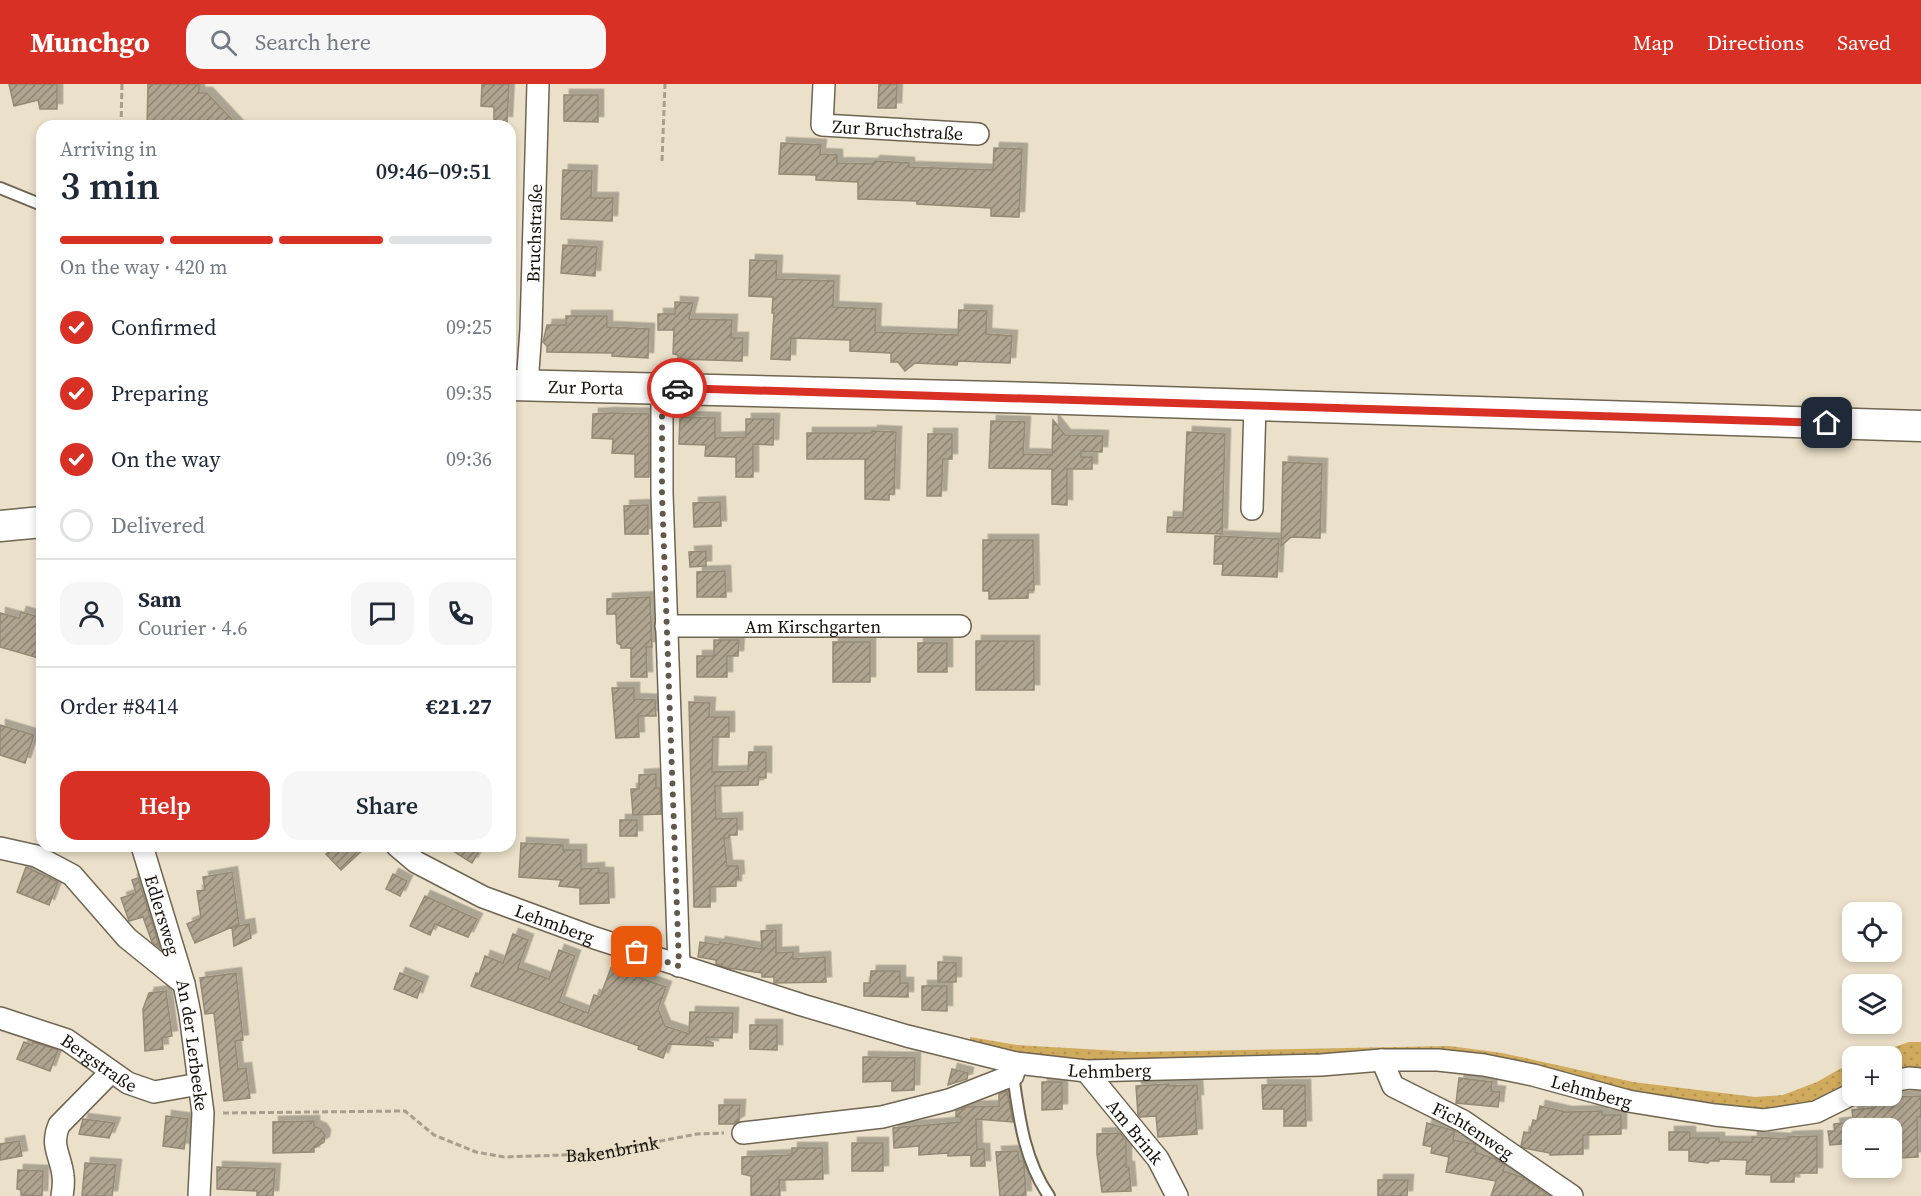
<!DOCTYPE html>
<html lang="en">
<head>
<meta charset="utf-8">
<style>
  :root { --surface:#fff; --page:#f6f6f7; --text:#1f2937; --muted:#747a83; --line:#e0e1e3; --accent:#d93025 }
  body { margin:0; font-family:"Source Serif 4",serif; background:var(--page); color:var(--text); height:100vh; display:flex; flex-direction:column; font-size:22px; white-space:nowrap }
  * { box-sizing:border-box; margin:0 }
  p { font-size:20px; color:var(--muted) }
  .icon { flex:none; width:33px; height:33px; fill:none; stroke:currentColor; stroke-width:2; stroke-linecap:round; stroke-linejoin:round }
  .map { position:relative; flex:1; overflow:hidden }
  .panel { position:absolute; left:36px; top:36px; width:480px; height:732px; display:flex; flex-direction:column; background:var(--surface); border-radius:18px; box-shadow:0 3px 9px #0003 }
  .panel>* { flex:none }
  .controls { position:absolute; left:1842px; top:818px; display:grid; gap:12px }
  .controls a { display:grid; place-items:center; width:60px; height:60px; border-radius:12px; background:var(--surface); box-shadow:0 3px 9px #0003; font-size:30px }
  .pin { position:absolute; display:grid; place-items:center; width:51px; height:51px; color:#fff; margin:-26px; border-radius:12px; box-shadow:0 3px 9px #0006 }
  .courier { position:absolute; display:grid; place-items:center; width:60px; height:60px; margin:-30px; border:4px solid #d93025; border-radius:50%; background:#fff; color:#222; box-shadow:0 2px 8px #0007 }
  .summary em { font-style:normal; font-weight:600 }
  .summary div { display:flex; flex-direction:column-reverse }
  .summary { display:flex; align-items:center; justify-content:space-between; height:102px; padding:0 24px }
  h1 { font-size:39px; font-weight:600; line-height:45px }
  .bar { display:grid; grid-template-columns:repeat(4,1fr); gap:9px 6px; align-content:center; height:72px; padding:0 24px }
  .bar i { height:8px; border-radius:4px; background:var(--line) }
  .bar .on { background:var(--accent) }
  .bar p { grid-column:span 4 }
  .line { display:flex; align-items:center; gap:15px; padding:0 24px; border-top:2px solid var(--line) }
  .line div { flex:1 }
  .round { display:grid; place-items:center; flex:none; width:63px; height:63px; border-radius:18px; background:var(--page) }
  ol { padding:0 24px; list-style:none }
  li { display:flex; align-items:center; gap:18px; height:66px }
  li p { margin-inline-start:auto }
  li .icon { padding:6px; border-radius:50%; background:var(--accent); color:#fff; stroke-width:4 }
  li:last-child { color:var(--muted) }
  li i { width:33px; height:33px; border:3px solid var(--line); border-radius:50% }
  .primary-button { display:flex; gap:12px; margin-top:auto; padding:12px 24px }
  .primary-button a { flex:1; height:69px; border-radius:18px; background:var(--accent); color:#fff; font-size:24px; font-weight:600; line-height:69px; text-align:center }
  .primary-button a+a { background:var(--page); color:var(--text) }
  header { display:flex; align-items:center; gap:36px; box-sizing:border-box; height:84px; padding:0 30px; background:var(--accent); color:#fff }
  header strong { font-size:28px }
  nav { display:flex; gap:33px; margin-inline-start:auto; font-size:21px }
  .search { width:420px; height:54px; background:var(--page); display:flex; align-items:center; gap:15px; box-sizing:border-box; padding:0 21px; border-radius:18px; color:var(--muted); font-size:22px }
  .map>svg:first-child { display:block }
</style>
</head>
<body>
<header>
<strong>Munchgo</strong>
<div class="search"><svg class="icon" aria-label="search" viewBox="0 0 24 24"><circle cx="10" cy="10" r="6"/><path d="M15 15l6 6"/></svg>Search here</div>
<nav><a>Map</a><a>Directions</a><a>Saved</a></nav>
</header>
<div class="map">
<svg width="1921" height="1112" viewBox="0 0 1921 1112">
  <defs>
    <pattern id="grass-dots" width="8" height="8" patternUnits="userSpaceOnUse" patternTransform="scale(1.5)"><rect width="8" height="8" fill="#d0aa5d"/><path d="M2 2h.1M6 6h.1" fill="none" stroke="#b29150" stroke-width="1.8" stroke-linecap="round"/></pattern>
    <pattern id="building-hatch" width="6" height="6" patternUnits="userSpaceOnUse" patternTransform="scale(1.5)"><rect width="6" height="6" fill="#afa48f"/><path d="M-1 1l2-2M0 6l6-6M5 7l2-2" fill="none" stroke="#8d8473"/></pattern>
    <filter id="shadow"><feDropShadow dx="5.5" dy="-5.5" stdDeviation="0" flood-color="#0004"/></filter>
  </defs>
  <rect width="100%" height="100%" fill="#ebe0c9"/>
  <path fill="url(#grass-dots)" d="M 970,953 L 1017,961 L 1135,968 L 1449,962 L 1502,969 L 1633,998 L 1755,1013 L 1783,1011 L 1817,998 L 1852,978 L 1852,1010 L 1763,1036 L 1447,982 L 1107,989 L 970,970 Z
    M 1909,958 L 1921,958 L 1921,993 L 1892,995 L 1892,972 L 1868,972 Z"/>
  <path fill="url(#building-hatch)" stroke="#948a75" stroke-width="1.5" filter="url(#shadow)" d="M 9,0 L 57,0 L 57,25 L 40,25 L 38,16 L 14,22 Z
    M 148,0 L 199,0 L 199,9 L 207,9 L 238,42 L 147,42 Z
    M 482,0 L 509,0 L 507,38 L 494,37 L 494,23 L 481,22 Z
    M 879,0 L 897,0 L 896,24 L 878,24 Z
    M 564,11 L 598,11 L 598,38 L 564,37 Z
    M 781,59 L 821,61 L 820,70 L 837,71 L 837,79 L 872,80 L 875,77 L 909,79 L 909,83 L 993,86 L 994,64 L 1022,65 L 1019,133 L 991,132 L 991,124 L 917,120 L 917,117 L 858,115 L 858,98 L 816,96 L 816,91 L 779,90 Z
    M 563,86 L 592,87 L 591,114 L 613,114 L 612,137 L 561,135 Z
    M 563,161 L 597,163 L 595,192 L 561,189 Z
    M 750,176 L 777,177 L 776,195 L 834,197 L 833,223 L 876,225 L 875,248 L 958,251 L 959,226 L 987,227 L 986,250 L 1012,252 L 1010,279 L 958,277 L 957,281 L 915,279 L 905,287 L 898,278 L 891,278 L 891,269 L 850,267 L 850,256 L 791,254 L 790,276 L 771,275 L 774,229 L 772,229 L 773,213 L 749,212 Z
    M 675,218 L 693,219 L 689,235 L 732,236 L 731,254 L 743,254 L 742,277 L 678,275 L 678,271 L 673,270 L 674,246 L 658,246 L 658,230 L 675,230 Z
    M 566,232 L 607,232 L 607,243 L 649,245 L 648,274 L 612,272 L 612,269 L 547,268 L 547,262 L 543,258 L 547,241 L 566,241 Z
    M 611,329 L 649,330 L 649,393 L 635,393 L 635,370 L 612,369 L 613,355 L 592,354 L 593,330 Z
    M 680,333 L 715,334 L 715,354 L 746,353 L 746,335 L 774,335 L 773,361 L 753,360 L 753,393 L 736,393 L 736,373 L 705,372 L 706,361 L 679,360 Z
    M 1053,336 L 1065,351 L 1103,352 L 1102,368 L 1081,367 L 1081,373 L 1092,373 L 1092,385 L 1067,385 L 1067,421 L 1052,420 L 1052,385 L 989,384 L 991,337 L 1025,338 L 1023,370 L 1052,371 Z
    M 872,347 L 896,348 L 894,410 L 889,410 L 889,416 L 865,415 L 865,375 L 807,375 L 807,349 L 872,349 Z
    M 1187,348 L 1225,350 L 1222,450 L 1167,448 L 1168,433 L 1183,434 Z
    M 928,350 L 952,350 L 952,375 L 943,375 L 941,412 L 927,412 Z
    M 1283,378 L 1322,380 L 1320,454 L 1291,453 L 1281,462 Z
    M 720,418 L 721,442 L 694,443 L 693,419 Z
    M 648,421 L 648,450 L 625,450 L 624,422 Z
    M 1215,452 L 1279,455 L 1277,493 L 1222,491 L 1223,480 L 1214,480 Z
    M 983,456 L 1033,456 L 1034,506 L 1028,506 L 1028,514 L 989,515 L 989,507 L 983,507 Z
    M 706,467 L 706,482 L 690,483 L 689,468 Z
    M 725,487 L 726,513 L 697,513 L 697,488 Z
    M 650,513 L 652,563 L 646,563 L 647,593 L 631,593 L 631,564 L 621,564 L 621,561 L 617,559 L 616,530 L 607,530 L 607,515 Z
    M 21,528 L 42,534 L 42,575 L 0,563 L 0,529 L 19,534 Z
    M 714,556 L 739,556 L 738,572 L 727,572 L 727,593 L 697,593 L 697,572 L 714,572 Z
    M 976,557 L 1034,557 L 1034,606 L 976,606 Z
    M 833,558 L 870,558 L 870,598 L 833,598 Z
    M 918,559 L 947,559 L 947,588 L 918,588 Z
    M 612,604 L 634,604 L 634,615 L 655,616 L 656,632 L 638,632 L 639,653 L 616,654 Z
    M 689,618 L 710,619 L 709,633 L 729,633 L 729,653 L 713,653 L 712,688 L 748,687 L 749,668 L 766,668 L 766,694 L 759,693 L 758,701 L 715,702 L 716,735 L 737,734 L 737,751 L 729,751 L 729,754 L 724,754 L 727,782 L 738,782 L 739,795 L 736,795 L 736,802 L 710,803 L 710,823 L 694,823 Z
    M 0,641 L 34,651 L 25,679 L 0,671 Z
    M 656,690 L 656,704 L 660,704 L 661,730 L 633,731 L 631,705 L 639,705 L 639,691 Z
    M 620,736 L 637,736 L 637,752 L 620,752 Z
    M 521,759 L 563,761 L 563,766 L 581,766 L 581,785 L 599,784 L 599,789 L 608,789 L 609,819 L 580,820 L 580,804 L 559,802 L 561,796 L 519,793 Z
    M 335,762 L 367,762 L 341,786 L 326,770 Z
    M 445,762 L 482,762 L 472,779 Z
    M 26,783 L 58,798 L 49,821 L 17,808 Z
    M 232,788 L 239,840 L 233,843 L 249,840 L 251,854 L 234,862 L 232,843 L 195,859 L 187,840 L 201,834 L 197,807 L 205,806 L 203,793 Z
    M 393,790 L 407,797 L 400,812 L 386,805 Z
    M 138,794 L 160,864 L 152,858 L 143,833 L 129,837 L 121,814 L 136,809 L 132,796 Z
    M 425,812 L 477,835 L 468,853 L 435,840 L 430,851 L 410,842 Z
    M 776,846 L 776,869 L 793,868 L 793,875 L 825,873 L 826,898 L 774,899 L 774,893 L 762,893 L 762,889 L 728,884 L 716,880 L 716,876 L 698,873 L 700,858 L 719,861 L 720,858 L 762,865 L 761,847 Z
    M 513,850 L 528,856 L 518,884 L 549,895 L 559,866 L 575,872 L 559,918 L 588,929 L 594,911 L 600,913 L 611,884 L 666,903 L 658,925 L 665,942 L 689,950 L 690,928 L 733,929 L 732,954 L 706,953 L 706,956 L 713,959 L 713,962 L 668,960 L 663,974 L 638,965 L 639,962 L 471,902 L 476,889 L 479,890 L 485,872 L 503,879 Z
    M 938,878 L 956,879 L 956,898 L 938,898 Z
    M 871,887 L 900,887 L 900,899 L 908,899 L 908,913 L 864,912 L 864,899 L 870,899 Z
    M 236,889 L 243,956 L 235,957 L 238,985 L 246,984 L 250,1014 L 224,1017 L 214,929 L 205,930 L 200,894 Z
    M 400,889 L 423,898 L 417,914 L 394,905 Z
    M 922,902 L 947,902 L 947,927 L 922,926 Z
    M 166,907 L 172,952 L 162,954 L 163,965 L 145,967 L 143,925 L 149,909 Z
    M 750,941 L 777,941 L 777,966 L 750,965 Z
    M 24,958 L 32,961 L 33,958 L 58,966 L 50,987 L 17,975 Z
    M 863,973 L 915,974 L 914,1006 L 892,1007 L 892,997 L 863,998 Z
    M 952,985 L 968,989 L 967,995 L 948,1001 Z
    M 1459,994 L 1492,998 L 1491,1007 L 1500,1008 L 1498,1023 L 1456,1019 Z
    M 1042,998 L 1062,998 L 1062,1025 L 1042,1026 Z
    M 1169,1000 L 1169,1002 L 1197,1001 L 1198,1016 L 1195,1016 L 1197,1050 L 1158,1053 L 1156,1032 L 1140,1033 L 1138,1031 L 1136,1002 Z
    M 1262,1001 L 1305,1001 L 1306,1042 L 1284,1042 L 1284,1025 L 1263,1025 Z
    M 1007,1007 L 1013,1038 L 976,1035 L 977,1065 L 984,1065 L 985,1082 L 971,1082 L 971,1071 L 948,1072 L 948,1069 L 919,1071 L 919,1062 L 894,1064 L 893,1044 L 961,1038 L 961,1033 L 956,1033 L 956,1027 L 967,1023 L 999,1022 L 999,1010 Z
    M 1921,1012 L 1921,1033 L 1917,1033 L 1918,1073 L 1897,1074 L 1896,1044 L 1854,1044 L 1852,1026 L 1872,1024 L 1872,1014 Z
    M 719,1021 L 740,1021 L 739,1037 L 734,1040 L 719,1040 Z
    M 1540,1022 L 1566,1028 L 1602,1027 L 1602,1031 L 1621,1031 L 1621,1050 L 1583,1051 L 1583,1070 L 1550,1071 L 1550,1069 L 1524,1064 L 1521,1062 L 1524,1048 L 1530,1049 L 1533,1036 L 1537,1037 Z
    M 166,1032 L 188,1035 L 184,1065 L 163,1062 Z
    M 83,1035 L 115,1039 L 109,1054 L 79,1050 Z
    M 314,1037 L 314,1042 L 321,1045 L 325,1051 L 324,1058 L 314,1064 L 314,1068 L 273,1069 L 273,1038 Z
    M 1852,1038 L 1852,1059 L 1830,1061 L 1828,1047 L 1835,1047 L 1834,1040 Z
    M 1427,1039 L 1455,1047 L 1453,1056 L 1474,1060 L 1476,1061 L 1475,1068 L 1495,1075 L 1505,1081 L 1503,1087 L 1522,1093 L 1550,1112 L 1491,1112 L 1496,1097 L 1446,1088 L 1449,1073 L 1431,1069 L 1432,1063 L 1423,1061 Z
    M 1669,1048 L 1690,1048 L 1690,1054 L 1719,1054 L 1719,1058 L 1752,1058 L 1752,1053 L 1787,1055 L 1787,1053 L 1817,1052 L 1817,1089 L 1794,1089 L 1794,1098 L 1771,1098 L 1771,1091 L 1746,1090 L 1747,1076 L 1719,1075 L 1719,1077 L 1710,1077 L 1708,1079 L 1689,1077 L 1689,1066 L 1669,1066 Z
    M 1120,1049 L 1126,1056 L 1126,1083 L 1129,1083 L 1131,1107 L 1102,1108 L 1097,1070 L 1097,1050 Z
    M 19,1057 L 22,1072 L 0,1076 L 0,1060 Z
    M 852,1059 L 883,1059 L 883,1087 L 852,1087 Z
    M 792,1064 L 822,1064 L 823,1095 L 779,1096 L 780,1112 L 751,1112 L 751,1092 L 742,1090 L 742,1073 L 792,1071 Z
    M 1018,1067 L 1019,1077 L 1023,1077 L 1024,1080 L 1026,1112 L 1000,1112 L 996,1068 Z
    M 85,1079 L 116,1081 L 112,1112 L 82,1112 Z
    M 217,1083 L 275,1085 L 273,1112 L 257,1112 L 257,1107 L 217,1105 Z
    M 18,1086 L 43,1087 L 42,1112 L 21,1111 L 21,1106 L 17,1105 Z
    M 1378,1096 L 1408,1096 L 1407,1112 L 1378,1112 Z"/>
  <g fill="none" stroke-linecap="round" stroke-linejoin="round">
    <g stroke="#6f6551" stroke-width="14">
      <path id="service" d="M 0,104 L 42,121
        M 1013,991 C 1019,1033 1024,1076 1049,1112"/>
    </g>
    <g stroke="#6f6551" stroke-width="24">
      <g id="minor">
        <path id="s2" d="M 824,0 L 822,41 L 978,50"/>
        <path id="s3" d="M 527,301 L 531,245 L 538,0"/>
        <path d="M 662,304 L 662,410 L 679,882"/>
        <path d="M 1252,425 L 1255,321"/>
        <path id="s4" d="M 666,542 L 960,542"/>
        <path id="s5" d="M 142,762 L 184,900 L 190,930 L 203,1029 L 199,1112"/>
        <path id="s6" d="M 397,762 L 416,778 L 483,813 L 595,854 L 802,921 L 907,952 L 1016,979 L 1086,987 L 1321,981 L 1382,976 L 1438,976 L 1484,981 L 1533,991 L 1628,1017 L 1715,1031 L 1764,1036 L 1816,1028 L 1852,1010"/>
        <path d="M 0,764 L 36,772 L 72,791 L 127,854 L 184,900"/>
        <path id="s7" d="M 0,934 L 67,956 L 128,999 L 154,1008 L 199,1000"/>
        <path id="s8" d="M 1382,976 L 1393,1002 L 1463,1037 L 1572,1112"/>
        <path id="s9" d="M 1086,987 L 1158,1075 L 1177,1112"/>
        <path d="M 1892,997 L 1909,994 L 1921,995"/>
        <path d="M 743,1049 L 882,1033 L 949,1016 L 1013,991 L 1016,979"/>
        <path d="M 62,1112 C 63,1106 64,1099 63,1092 C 61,1071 50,1063 59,1041 L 111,988"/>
      </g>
    </g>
    <g stroke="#6f6551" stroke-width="33">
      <g id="secondary">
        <path id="s10" d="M 510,301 L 1035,314 L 1921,342"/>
        <path d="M 0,442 L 42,438"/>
      </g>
    </g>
    <g stroke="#a79e8c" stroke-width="3" stroke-dasharray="6 3" stroke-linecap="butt">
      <path d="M 121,42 L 122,0"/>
      <path d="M 662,77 L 665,0"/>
      <path id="s1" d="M 223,1029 L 405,1027 L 434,1051 L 476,1068 L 504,1073 L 593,1070 L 697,1050 L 724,1049"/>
    </g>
    <use href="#service" stroke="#fff" stroke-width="10"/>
    <use href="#minor" stroke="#fff" stroke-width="21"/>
    <use href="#secondary" stroke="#fff" stroke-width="30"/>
  </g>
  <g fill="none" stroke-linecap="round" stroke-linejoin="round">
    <path stroke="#60594c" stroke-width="6" stroke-dasharray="0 10.8" d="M 637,868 L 679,882 L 662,410 L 662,304 L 677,304"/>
    <path stroke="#d93025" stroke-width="8" d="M 677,304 L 1827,339"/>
  </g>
  <g text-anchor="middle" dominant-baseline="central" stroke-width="6" stroke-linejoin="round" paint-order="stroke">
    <g font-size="18" fill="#151109" stroke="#f9edd6">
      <text stroke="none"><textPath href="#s2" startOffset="117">Zur Bruchstraße</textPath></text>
      <text stroke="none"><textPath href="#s3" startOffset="152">Bruchstraße</textPath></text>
      <text stroke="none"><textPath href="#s10" startOffset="76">Zur Porta</textPath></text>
      <text stroke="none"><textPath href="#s4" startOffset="147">Am Kirschgarten</textPath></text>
      <text stroke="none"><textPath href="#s5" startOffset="72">Edlersweg</textPath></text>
      <text stroke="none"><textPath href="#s6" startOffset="177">Lehmberg</textPath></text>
      <text stroke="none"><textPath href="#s5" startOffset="206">An der Lerbeeke</textPath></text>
      <text stroke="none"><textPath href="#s7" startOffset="110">Bergstraße</textPath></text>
      <text stroke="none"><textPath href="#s6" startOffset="753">Lehmberg</textPath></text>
      <text stroke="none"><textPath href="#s6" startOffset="1239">Lehmberg</textPath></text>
      <text stroke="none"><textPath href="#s8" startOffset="120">Fichtenweg</textPath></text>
      <text stroke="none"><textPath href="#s9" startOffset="78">Am Brink</textPath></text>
      <text stroke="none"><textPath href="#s1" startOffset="402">Bakenbrink</textPath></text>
    </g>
  </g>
</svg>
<div class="controls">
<a><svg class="icon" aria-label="locate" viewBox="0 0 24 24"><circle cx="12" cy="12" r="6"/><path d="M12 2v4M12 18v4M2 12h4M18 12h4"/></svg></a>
<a><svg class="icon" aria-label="layers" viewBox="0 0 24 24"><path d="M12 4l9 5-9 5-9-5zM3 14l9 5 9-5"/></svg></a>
<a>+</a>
<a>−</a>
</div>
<div class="pin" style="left:637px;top:868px;background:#ea580c"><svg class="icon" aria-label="bag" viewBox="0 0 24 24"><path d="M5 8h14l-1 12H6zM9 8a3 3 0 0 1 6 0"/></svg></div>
<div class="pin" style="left:1827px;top:339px;background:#1f2937"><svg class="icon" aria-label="home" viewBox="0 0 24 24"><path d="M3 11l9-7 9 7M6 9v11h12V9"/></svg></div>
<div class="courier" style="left:677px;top:304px"><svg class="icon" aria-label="car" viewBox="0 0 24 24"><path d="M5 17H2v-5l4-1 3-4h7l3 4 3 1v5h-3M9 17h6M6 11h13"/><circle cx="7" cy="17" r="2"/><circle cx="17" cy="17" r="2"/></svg></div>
<section class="panel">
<div class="summary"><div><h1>3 min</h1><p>Arriving in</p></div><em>09:46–09:51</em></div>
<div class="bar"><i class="on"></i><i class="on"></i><i class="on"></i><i></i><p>On the way · 420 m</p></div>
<ol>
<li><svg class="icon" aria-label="check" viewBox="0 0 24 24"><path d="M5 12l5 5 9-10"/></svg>Confirmed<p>09:25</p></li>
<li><svg class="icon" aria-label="check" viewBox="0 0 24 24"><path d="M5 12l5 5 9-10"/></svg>Preparing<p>09:35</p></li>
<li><svg class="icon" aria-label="check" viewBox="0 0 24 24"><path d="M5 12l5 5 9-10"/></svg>On the way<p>09:36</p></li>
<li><i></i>Delivered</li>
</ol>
<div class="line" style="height:108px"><a class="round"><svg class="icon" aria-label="person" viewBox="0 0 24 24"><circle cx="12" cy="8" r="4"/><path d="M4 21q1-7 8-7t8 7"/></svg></a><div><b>Sam</b><p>Courier · 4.6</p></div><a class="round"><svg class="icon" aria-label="chat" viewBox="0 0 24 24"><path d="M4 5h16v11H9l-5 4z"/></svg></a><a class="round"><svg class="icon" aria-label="phone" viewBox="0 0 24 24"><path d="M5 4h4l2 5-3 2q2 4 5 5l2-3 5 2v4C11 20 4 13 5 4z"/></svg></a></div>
<div class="line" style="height:78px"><div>Order #8414</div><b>€21.27</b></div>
<div class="primary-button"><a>Help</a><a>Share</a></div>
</section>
</div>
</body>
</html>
